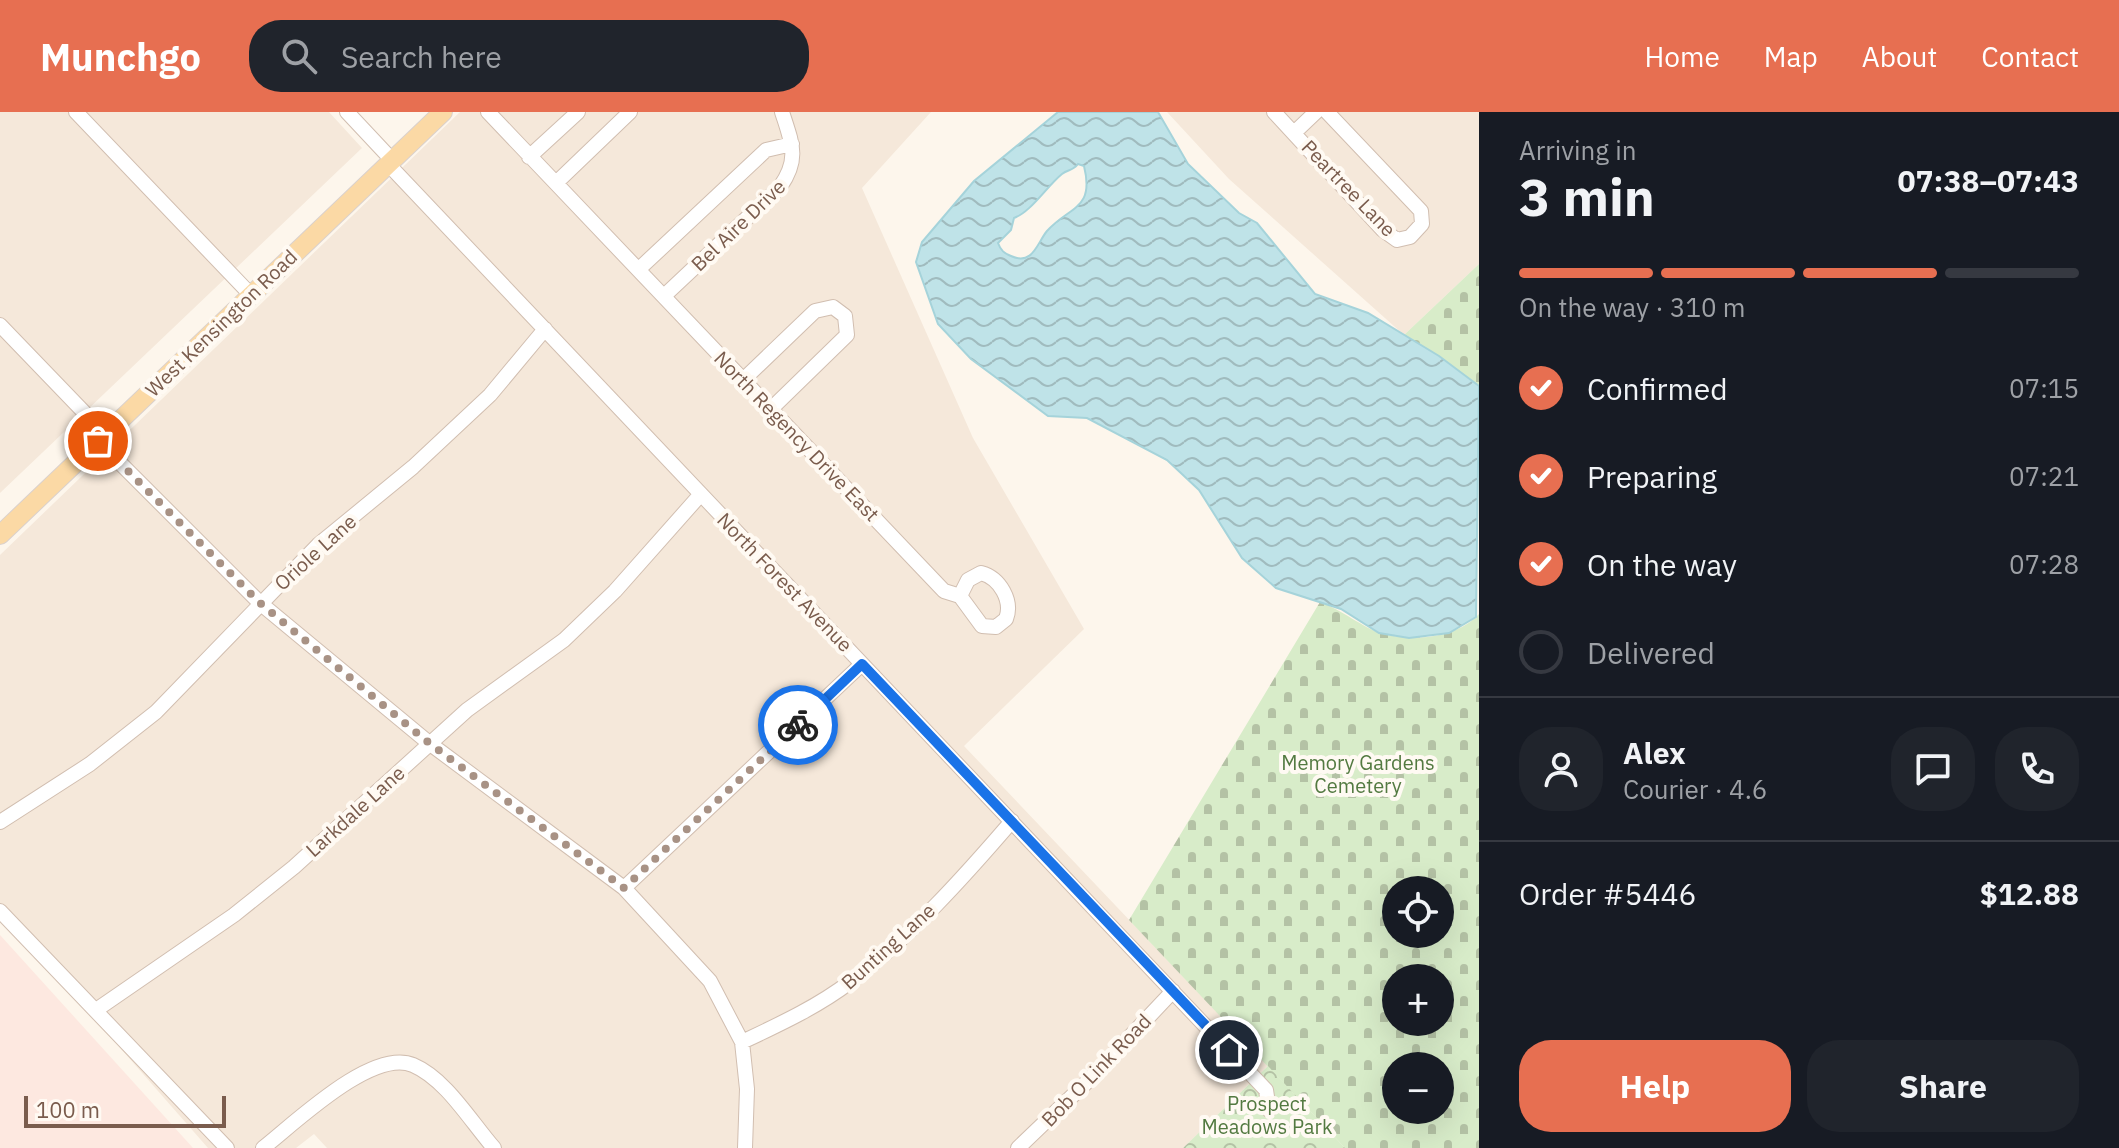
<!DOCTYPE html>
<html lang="en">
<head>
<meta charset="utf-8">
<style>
  :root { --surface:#171b24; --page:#20242c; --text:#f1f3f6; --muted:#9ea1a6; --line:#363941; --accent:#e76f51 }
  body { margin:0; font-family:"IBM Plex Sans",sans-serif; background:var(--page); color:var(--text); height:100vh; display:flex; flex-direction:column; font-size:30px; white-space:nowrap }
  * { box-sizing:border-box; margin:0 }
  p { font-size:26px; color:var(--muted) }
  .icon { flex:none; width:44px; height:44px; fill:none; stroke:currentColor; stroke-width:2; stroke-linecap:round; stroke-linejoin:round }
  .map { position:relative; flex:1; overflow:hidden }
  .drawer { display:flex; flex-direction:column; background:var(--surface); width:640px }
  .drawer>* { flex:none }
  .buttons { position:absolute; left:1382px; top:764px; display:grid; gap:16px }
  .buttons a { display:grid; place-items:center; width:72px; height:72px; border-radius:50%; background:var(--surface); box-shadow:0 8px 32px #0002; font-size:40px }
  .scale { position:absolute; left:24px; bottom:20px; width:202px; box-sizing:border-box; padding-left:8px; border:4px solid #7a5c4d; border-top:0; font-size:22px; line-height:28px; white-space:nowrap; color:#7a5c4d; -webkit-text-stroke:6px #fffaf3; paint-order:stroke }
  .pin { position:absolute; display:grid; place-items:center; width:68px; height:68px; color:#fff; margin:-34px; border:4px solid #fff; border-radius:50%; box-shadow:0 2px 8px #0007 }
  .courier { position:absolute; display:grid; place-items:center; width:80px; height:80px; margin:-40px; border:6px solid #1a73e8; border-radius:50%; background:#fff; color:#222; box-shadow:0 2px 10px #0007 }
  .head em { font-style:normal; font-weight:700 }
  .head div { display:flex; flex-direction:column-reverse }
  .head { display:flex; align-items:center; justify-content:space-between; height:136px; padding:0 40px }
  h1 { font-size:52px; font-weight:700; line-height:60px }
  .bar { display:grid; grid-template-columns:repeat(4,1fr); gap:12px 8px; align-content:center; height:96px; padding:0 40px }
  .bar i { height:10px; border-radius:6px; background:var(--line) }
  .bar .on { background:var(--accent) }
  .bar p { grid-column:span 4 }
  .line { display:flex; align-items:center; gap:20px; padding:0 40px; border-top:2px solid var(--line) }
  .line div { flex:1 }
  .round { display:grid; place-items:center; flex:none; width:84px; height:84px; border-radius:32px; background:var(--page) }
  ol { padding:0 40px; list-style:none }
  li { display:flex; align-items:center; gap:24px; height:88px }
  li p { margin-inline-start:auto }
  li .icon { padding:8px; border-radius:50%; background:var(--accent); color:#fff; stroke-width:4 }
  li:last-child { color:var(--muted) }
  li i { width:44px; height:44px; border:4px solid var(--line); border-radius:50% }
  .button { display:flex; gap:16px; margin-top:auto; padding:16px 40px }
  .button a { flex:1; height:92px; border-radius:32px; background:var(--accent); color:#fff; font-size:32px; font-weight:700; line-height:92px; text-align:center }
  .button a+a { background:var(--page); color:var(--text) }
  header { display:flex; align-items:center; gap:48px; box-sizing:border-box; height:112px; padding:0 40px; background:var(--accent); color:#fff }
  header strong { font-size:38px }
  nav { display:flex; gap:44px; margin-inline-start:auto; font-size:28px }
  .search { width:560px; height:72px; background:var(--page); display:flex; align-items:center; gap:20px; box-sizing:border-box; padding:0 28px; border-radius:32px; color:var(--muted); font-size:30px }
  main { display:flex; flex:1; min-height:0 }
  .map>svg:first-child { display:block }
</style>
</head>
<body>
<header>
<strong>Munchgo</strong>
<div class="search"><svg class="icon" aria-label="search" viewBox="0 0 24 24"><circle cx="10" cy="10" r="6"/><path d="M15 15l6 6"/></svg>Search here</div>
<nav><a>Home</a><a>Map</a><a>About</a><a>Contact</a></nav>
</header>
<main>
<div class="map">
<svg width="1479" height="1036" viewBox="0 0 1479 1036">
  <defs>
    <pattern id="cemetery-stones" width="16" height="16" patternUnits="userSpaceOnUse" patternTransform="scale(2)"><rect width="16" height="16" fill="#d8ecc9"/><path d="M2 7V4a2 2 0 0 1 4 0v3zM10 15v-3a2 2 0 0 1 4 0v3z" fill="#b4c2a5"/></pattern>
    <pattern id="park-crowns" width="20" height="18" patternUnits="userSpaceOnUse" patternTransform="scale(2)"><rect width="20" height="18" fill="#d8ecc9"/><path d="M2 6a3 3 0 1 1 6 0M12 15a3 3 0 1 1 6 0" fill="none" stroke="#b4c2a5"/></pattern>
    <pattern id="water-waves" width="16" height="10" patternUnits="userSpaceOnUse" patternTransform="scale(2)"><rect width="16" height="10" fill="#bfe3e8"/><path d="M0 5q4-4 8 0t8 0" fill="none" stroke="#a0bbbe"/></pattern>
  </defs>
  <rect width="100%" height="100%" fill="#fdf6ec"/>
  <path fill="#f5e8da" d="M 0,0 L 329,0 L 362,36 L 0,381 Z
    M 460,0 L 931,0 L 862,76 L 973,326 L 1084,517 L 964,634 L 1268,954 L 1183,1036 L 327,1036 L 314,1022 L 296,1036 L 208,1036 L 0,799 L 0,443 Z
    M 1167,0 L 1479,0 L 1479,152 L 1404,223 L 1229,67 Z"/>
  <path fill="#fde8e0" d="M 0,823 L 193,1036 L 0,1036 Z"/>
  <path fill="url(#cemetery-stones)" fill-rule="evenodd" d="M 1479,152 L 1479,274 L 1404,223 Z
    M 1320,490 C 1342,498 1364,516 1380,521 C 1412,530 1456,527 1479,502 L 1479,1036 L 1345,1036 L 1129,808 ZM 1396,778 L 1440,778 L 1440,822 L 1396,822 ZM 1396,866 L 1440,866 L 1440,910 L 1396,910 ZM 1396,954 L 1440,954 L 1440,998 L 1396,998 Z"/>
  <path fill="url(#park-crowns)" d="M 1268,954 L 1345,1036 L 1183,1036 Z"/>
  <path fill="url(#water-waves)" stroke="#a5d3da" stroke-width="2" fill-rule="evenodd" d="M 1058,0 L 1158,0 L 1188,52 L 1239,101 L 1257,111 L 1315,182 L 1368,201 L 1439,244 L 1479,274 L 1476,505 L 1449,521 L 1409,526 L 1379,521 L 1341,497 L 1276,476 L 1242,446 L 1199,378 L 1167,348 L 1087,306 L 1048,304 L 971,247 L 938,212 L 916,150 L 922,130 L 974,69 ZM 1078,52 L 1084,54 C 1095,98 1069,94 1047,119 C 1037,131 1033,154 1011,144 C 1004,141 1001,139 998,131 L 1011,118 L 1014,106 C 1031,100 1047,74 1062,62 C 1068,57 1073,59 1078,52 Z"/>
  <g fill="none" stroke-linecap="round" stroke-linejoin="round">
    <g stroke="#d1beb0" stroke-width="16">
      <path id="minor" d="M 76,0 L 251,183
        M 347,0 L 392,48
        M 488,0 L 944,479 L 960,484 L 968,468 L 981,461 C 1000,466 1013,489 1006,507 L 996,515 L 982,514 L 960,484
        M 1274,0 L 1383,118 L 1397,128 L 1410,125 L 1422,112 L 1421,99 L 1327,0
        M 1295,20 L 1316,0
        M 529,45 L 578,0
        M 388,52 L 1266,978 L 1269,998
        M 556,71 L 630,0
        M 639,157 L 766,38 L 792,32
        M 664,184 L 780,75 C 800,47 792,31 782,0
        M 0,213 L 105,322
        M 742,269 L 815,199 L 833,195 L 845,204 L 847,223 L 772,296
        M 98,329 L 260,491 L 429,631 L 624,776 L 710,869 L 742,930 L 747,977 L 745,1036
        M 0,710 L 90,652 L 156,600 L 318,433 L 413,355 L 490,283 L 545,217
        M 624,776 L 862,552
        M 0,799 L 227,1036
        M 96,898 L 234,803 L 294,755 L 467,598 L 564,528 L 615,479 L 701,382
        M 742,930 C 780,912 817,895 850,870 C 910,825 963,766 1012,709
        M 263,1036 C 295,1011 372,936 413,953 C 446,967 471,1010 494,1036
        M 1018,1036 L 1090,967 L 1173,879"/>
    </g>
    <g stroke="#dad1cd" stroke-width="20">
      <path id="major" d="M 0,423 L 443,0"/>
    </g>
    <use href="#minor" stroke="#fff" stroke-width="14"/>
    <use href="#major" stroke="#fbd9a5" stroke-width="18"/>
  </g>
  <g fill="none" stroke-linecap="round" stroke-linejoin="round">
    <path stroke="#a89285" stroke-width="8" stroke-dasharray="0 14.4" d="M 98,329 L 260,491 L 429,631 L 624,776 L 798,613"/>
    <path stroke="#1a73e8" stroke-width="10" d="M 798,613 L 862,552 L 1229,938"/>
  </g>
  <g text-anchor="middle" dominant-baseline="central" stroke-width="8" stroke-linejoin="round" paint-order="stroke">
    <g font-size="20" fill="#7a5c4d" stroke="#fffaf3">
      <text transform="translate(1349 76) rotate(46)">Peartree Lane</text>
      <text transform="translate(738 113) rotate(-44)">Bel Aire Drive</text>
      <text transform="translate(221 211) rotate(-44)">West Kensington Road</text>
      <text transform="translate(797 324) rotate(46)">North Regency Drive East</text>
      <text transform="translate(315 440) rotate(-42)">Oriole Lane</text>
      <text transform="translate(785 470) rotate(46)">North Forest Avenue</text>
      <text transform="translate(355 699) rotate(-42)">Larkdale Lane</text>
      <text transform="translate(888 834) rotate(-42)">Bunting Lane</text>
      <text transform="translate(1096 958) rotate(-46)">Bob O Link Road</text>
    </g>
    <g font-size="20" fill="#537a41" stroke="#fffaf3">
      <text x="1358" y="650">Memory Gardens<tspan x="1358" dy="23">Cemetery</tspan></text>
      <text x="1267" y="991">Prospect<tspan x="1267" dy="23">Meadows Park</tspan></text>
    </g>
  </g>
</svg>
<div class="buttons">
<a><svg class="icon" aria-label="locate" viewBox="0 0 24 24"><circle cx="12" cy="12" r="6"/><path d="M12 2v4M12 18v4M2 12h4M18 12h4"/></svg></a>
<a>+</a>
<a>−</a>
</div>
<div class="scale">100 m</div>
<div class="pin" style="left:98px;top:329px;background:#ea580c"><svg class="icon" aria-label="bag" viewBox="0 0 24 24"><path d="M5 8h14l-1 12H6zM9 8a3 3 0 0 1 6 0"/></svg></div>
<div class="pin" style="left:1229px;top:938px;background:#1f2937"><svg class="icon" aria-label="home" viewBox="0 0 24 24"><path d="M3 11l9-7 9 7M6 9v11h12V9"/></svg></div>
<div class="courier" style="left:798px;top:613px"><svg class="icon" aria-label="bike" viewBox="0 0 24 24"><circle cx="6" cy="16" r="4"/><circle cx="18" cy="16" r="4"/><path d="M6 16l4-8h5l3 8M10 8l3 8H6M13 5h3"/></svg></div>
</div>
<section class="drawer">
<div class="head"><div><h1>3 min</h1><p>Arriving in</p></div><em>07:38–07:43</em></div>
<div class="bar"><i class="on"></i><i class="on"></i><i class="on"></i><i></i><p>On the way · 310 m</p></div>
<ol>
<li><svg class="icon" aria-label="check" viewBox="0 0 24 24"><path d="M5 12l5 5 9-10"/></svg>Confirmed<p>07:15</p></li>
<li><svg class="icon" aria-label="check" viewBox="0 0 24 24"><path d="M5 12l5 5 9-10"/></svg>Preparing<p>07:21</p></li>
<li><svg class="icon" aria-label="check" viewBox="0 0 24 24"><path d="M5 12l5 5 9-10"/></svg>On the way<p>07:28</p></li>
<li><i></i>Delivered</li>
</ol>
<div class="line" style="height:144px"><a class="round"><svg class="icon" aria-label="person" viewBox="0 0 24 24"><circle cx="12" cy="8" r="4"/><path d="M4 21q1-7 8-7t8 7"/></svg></a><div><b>Alex</b><p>Courier · 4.6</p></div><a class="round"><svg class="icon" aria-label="chat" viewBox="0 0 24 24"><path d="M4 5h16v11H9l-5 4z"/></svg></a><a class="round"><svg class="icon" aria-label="phone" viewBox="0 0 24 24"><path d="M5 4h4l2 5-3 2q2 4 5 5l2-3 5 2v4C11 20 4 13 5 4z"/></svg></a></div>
<div class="line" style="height:104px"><div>Order #5446</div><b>$12.88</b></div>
<div class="button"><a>Help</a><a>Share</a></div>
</section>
</main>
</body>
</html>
